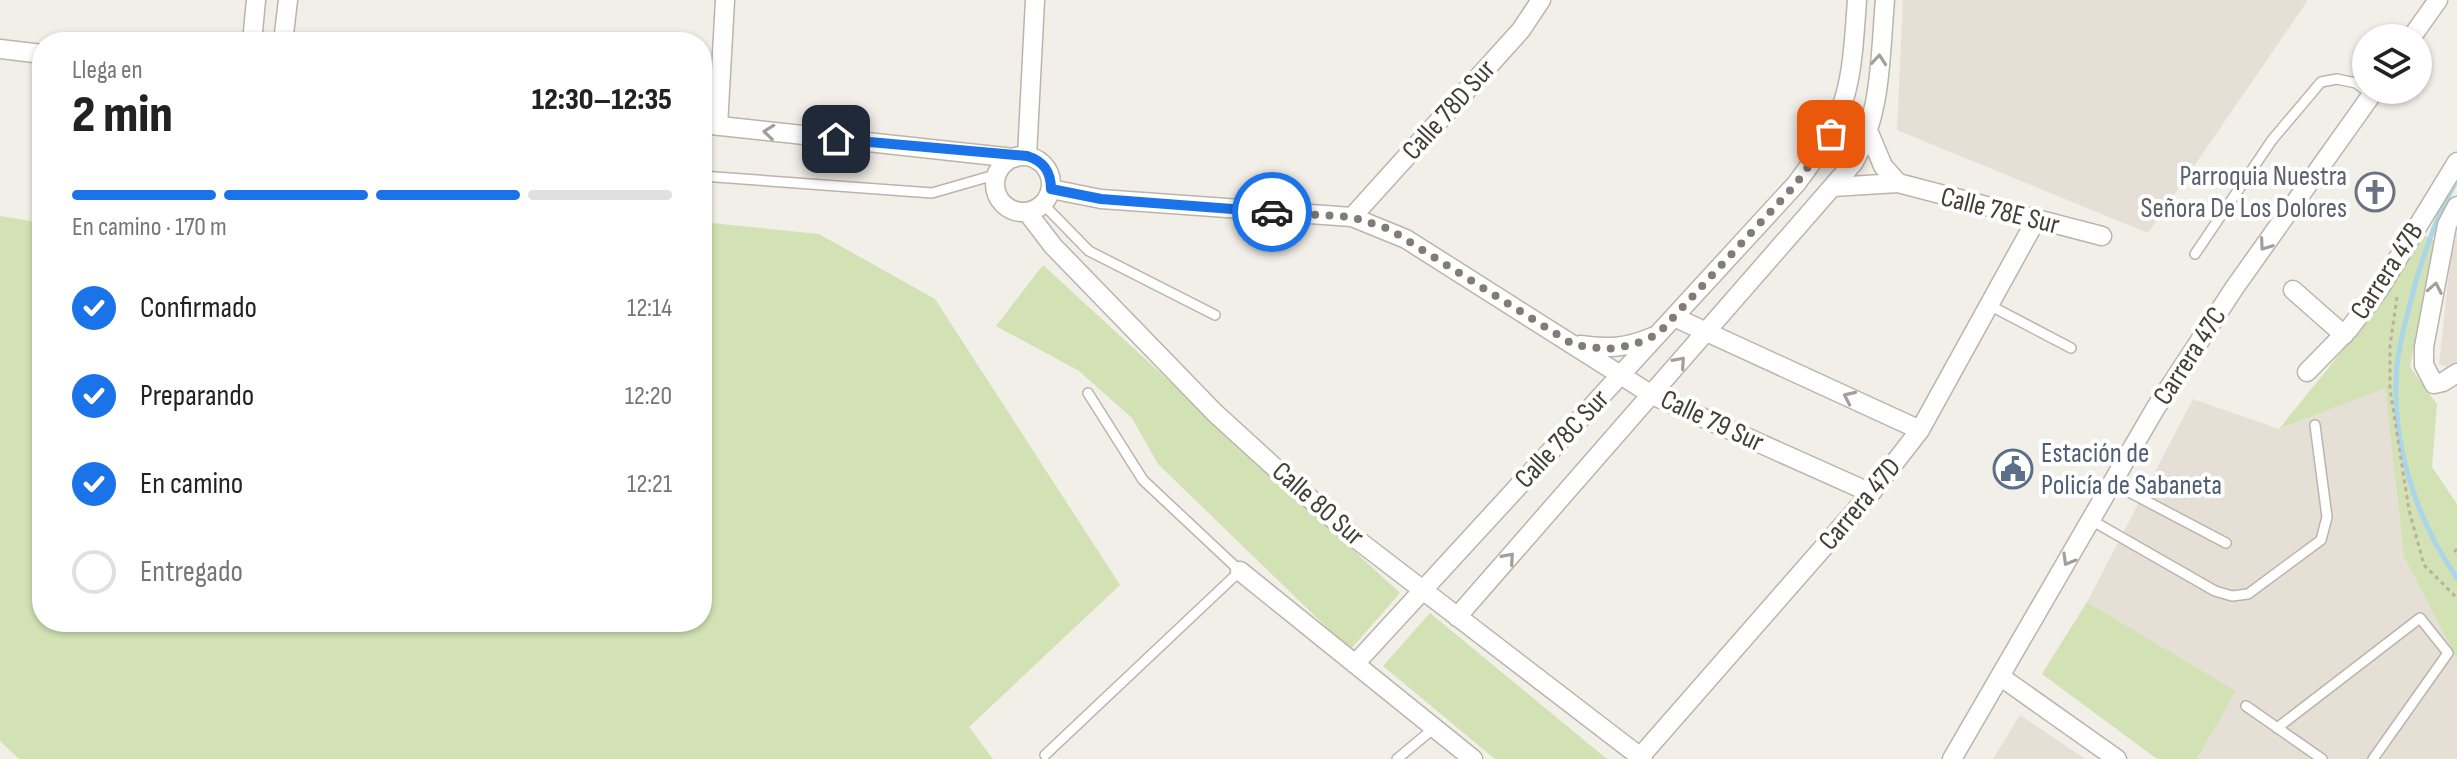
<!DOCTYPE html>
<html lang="es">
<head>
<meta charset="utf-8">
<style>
  :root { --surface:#fff; --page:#f2f2f2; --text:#222; --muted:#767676; --line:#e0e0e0; --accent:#1a73e8 }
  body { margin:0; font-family:"Sofia Sans Condensed",sans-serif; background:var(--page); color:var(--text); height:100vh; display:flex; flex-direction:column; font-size:30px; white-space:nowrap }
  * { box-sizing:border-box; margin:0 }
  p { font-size:26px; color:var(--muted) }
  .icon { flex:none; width:44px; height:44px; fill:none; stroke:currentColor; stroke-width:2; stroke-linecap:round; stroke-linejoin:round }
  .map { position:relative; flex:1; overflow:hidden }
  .side { position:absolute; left:32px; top:32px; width:680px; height:600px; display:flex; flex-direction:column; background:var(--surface); border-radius:32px; box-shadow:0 2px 6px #0004 }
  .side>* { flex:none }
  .controls { position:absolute; left:2352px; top:24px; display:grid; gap:16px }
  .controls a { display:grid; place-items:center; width:80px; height:80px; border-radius:50%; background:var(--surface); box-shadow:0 2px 6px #0004; font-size:40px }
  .pin { position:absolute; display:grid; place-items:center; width:68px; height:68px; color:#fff; margin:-34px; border-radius:16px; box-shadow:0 4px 12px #0006 }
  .courier { position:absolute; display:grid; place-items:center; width:80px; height:80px; margin:-40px; border:6px solid #1a73e8; border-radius:50%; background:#fff; color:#222; box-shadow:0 2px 10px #0007 }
  .summary em { font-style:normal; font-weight:800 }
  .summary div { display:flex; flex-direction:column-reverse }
  .summary { display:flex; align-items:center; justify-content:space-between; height:136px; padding:0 40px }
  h1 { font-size:52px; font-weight:800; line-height:60px }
  .bar { display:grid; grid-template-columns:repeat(4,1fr); gap:12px 8px; align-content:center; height:96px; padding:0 40px }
  .bar i { height:10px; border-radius:6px; background:var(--line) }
  .bar .active { background:var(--accent) }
  .bar p { grid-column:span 4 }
  ol { padding:0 40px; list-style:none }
  li { display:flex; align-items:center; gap:24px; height:88px }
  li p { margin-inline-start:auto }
  li .icon { padding:8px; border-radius:50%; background:var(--accent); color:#fff; stroke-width:4 }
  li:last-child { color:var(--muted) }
  li i { width:44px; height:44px; border:4px solid var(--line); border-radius:50% }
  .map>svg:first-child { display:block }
</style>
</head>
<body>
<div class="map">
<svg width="2457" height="759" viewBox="0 0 2457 759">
  <rect width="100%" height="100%" fill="#f2eee8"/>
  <path fill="#e5dfd6" d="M 1903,0 L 2308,0 L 2148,233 L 1897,130 Z
    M 2457,234 L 2457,362 L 2449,368 L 2439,364 L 2450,262 Z
    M 2385,387 L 2404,557 L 2457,659 L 2457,759 L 2197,759 L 2236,691 L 2087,602 L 2193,399 L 2279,429 Z
    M 2020,715 L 2085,759 L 1993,759 Z"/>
  <path fill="#d3e2b5" d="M 0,216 L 42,223 L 42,622 L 702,622 L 702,222 L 819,234 L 935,299 L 1120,585 L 969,727 L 993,759 L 19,759 L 0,741 Z
    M 2422,234 L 2435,241 L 2410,367 L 2437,404 L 2432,467 L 2457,504 L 2457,659 L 2404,557 L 2385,388 L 2279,429 L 2347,345 Z
    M 1043,265 L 1400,593 L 1350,650 L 1158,464 L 1132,418 L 1079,371 L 996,326 Z
    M 2087,602 L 2236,691 L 2197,759 L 2157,759 L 2042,674 Z
    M 1430,613 L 1607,759 L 1495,759 L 1383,666 Z"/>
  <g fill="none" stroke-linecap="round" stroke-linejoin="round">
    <path stroke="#aad6e8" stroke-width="5" d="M 2457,180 C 2438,213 2427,245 2416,281 C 2409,308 2400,338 2397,365 C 2390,440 2415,518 2457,578"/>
    <g stroke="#bcb4ab" stroke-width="12">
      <path id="lane" d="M 702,176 L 932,193 L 998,174
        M 1043,204 L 1089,251 L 1215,315
        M 2195,254 L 2272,140 L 2321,82 L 2337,79 L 2356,83 L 2371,94
        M 1989,305 L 2071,348
        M 2112,483 L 2226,543
        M 2091,520 L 2215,591 L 2232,596 L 2248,594 L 2321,540 L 2327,517 L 2315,425
        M 2246,706 L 2322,759
        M 2277,728 L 2420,618 L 2448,653 L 2373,759
        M 1045,755 L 1240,571 L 1143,480 L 1088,393
        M 1397,759 L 1434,728"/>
    </g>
    <g stroke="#bcb4ab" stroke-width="21">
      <path id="street" d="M 2411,38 L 2438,0
        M 252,42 L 256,0
        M 283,42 L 288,0
        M 0,49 L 42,54
        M 702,124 L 1014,158
        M 718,126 L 725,0
        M 1870,135 L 1883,166 L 1898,183
        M 1027,156 L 1035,0
        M995 184a28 28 0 1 1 56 0a28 28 0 1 1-56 0Z
        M 1833,187 L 1898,183 L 2102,236
        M 1051,189 L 1101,199 L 1352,217 L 1406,239 L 1652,395 L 1871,493
        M 2457,206 L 2447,225 L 2424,347 L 2424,365 L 2434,384 L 2443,382 L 2457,373
        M 1027,212 L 1053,246 L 1215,413 L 1283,475 L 1355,538 L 1643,759
        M 1352,217 L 1521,30 L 1541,0
        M 2293,290 L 2344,335
        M 1674,317 L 1920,430
        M 1580,345 C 1607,349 1627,348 1652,337
        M 2307,372 L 2349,329 L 2378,291 L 2457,162
        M 1240,571 L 1473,759
        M 1457,617 L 1854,162 C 1882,113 1880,55 1885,0
        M 1355,664 L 1796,184 C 1850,113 1851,86 1857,0
        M 2001,677 L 2117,759
        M 1640,757 L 1871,493 L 1920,430 L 2036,220
        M 1952,759 L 2155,409 L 2235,287 L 2375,90"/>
    </g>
    <path stroke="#bdae9e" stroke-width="3" stroke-dasharray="4 4" stroke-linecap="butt" d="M 2397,297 L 2390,346 L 2390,389 L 2409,510 L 2424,565 L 2457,598
      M 2457,549 L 2454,552 L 2457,555"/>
    <use href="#lane" stroke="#fff" stroke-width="9"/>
    <use href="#street" stroke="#fff" stroke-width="18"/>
  </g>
  <defs><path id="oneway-chevron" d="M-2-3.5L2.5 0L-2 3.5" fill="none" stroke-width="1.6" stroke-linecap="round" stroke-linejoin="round" transform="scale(2)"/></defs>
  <g stroke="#a29e9b">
    <use href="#oneway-chevron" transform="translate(1879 60) rotate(-85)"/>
    <use href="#oneway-chevron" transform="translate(769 132) rotate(-174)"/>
    <use href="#oneway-chevron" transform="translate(2265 245) rotate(125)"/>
    <use href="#oneway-chevron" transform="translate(2435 288) rotate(-79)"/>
    <use href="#oneway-chevron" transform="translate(1680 362) rotate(-49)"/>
    <use href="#oneway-chevron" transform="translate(1849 397) rotate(-155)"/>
    <use href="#oneway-chevron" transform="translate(1509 558) rotate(-49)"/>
    <use href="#oneway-chevron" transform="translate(2068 560) rotate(120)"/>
  </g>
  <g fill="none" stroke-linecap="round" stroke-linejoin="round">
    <path stroke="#817c75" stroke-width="8" stroke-dasharray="0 14.4" d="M 1272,212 L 1352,217 L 1389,229 L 1574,345 L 1607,349 L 1633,345 L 1658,334 L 1796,184 L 1831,134"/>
    <path stroke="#1a73e8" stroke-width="10" d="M 836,139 L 1027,156 C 1043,161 1051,171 1051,189 L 1101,199 L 1272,212"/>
  </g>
  <defs>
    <g id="church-ring" transform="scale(2)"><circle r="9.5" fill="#fff" stroke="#6b7280" stroke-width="1.5"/><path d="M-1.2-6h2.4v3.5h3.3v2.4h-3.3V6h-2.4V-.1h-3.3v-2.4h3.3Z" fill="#6b7280"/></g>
    <g id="civic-ring" transform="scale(2)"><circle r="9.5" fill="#fff" stroke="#5c6f8a" stroke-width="1.5"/><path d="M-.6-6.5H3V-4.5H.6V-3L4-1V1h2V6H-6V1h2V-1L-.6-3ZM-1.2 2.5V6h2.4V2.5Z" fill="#5c6f8a"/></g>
  </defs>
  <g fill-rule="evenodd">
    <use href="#church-ring" x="2375" y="192"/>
    <use href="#civic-ring" x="2013" y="469"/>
  </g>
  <g text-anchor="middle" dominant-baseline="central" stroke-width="8" stroke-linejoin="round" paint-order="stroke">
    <g font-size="28" fill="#443e37" stroke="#fff">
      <text transform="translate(1449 110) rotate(-48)">Calle 78D Sur</text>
      <text transform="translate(2000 211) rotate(14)">Calle 78E Sur</text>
      <text transform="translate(2387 271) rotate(-57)">Carrera 47B</text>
      <text transform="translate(2190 356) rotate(-57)">Carrera 47C</text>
      <text transform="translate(1712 421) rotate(25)">Calle 79 Sur</text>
      <text transform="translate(1562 439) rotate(-47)">Calle 78C Sur</text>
      <text transform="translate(1318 504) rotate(41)">Calle 80 Sur</text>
      <text transform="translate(1860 504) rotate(-50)">Carrera 47D</text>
    </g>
    <g font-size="28" fill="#5b616d" stroke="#fff" text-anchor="end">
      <text x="2347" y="176">Parroquia Nuestra<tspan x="2347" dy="32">Señora De Los Dolores</tspan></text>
    </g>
    <g font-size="28" fill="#4e5e75" stroke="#fff" text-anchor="start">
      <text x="2041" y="453">Estación de<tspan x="2041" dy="32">Policía de Sabaneta</tspan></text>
    </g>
  </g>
</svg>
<div class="controls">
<a><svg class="icon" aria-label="layers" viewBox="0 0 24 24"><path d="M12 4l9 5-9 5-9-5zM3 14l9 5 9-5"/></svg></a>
</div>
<div class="pin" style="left:1831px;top:134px;background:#ea580c"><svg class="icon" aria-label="bag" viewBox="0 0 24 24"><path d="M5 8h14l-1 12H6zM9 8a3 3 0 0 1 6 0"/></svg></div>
<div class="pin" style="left:836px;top:139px;background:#1f2937"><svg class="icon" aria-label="home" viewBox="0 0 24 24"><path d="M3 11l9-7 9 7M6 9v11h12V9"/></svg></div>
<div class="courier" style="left:1272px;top:212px"><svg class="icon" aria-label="car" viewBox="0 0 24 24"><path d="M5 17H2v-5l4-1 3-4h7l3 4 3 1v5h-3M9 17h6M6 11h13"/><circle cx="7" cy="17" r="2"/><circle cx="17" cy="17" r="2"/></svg></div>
<section class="side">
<div class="summary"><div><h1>2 min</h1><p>Llega en</p></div><em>12:30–12:35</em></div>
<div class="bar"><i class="active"></i><i class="active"></i><i class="active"></i><i></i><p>En camino · 170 m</p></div>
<ol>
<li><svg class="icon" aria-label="check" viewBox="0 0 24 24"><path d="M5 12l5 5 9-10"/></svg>Confirmado<p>12:14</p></li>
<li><svg class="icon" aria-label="check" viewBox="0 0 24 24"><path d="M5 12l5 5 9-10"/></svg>Preparando<p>12:20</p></li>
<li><svg class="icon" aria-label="check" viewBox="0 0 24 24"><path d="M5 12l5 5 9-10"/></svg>En camino<p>12:21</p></li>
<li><i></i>Entregado</li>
</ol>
</section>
</div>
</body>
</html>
